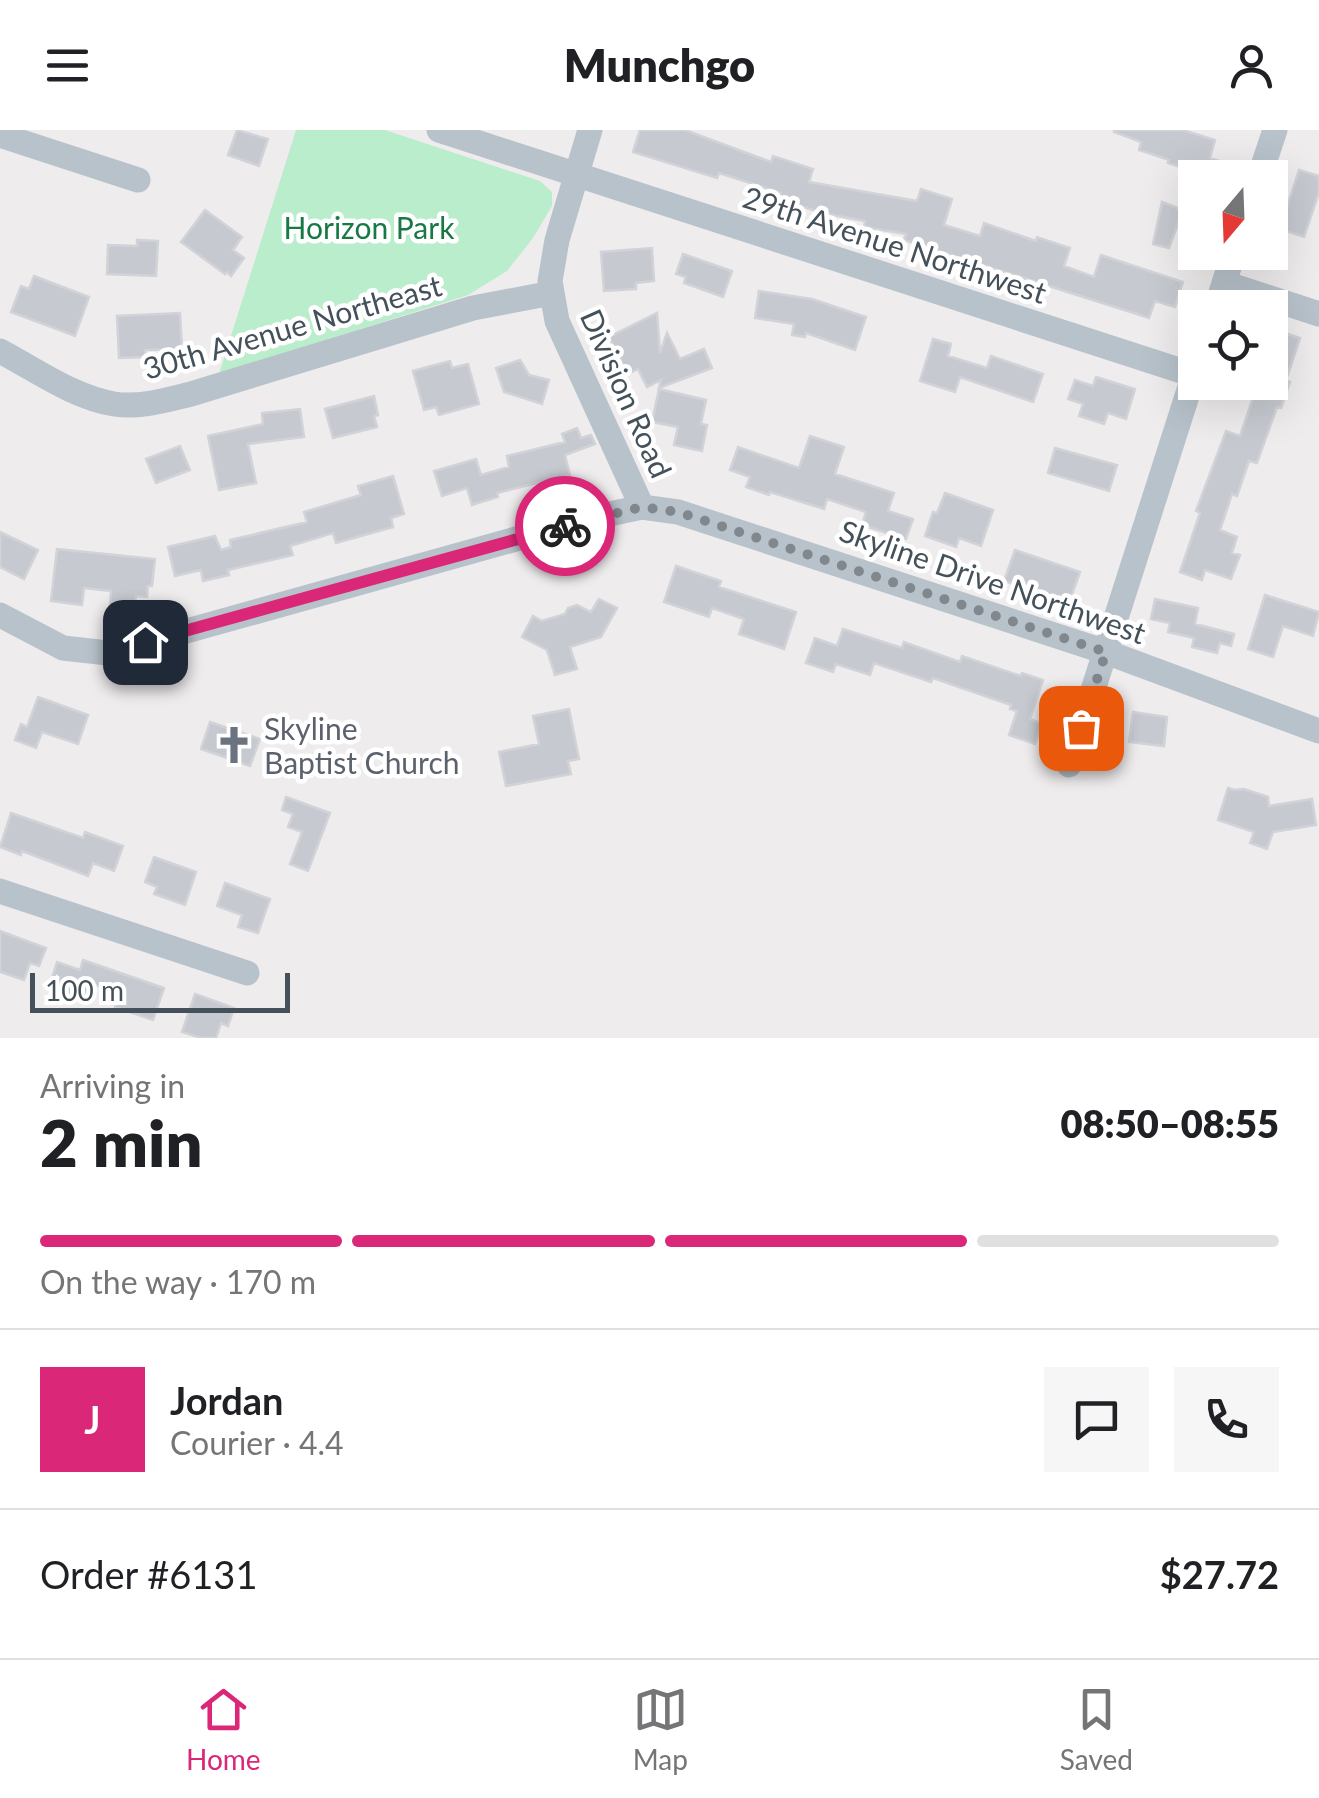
<!DOCTYPE html>
<html lang="en">
<head>
<meta charset="utf-8">
<style>
  :root { --surface:#fff; --page:#f6f6f6; --text:#202124; --muted:#757577; --line:#e0e0e0; --accent:#db2777 }
  body { margin:0; font-family:Lato,sans-serif; background:var(--page); color:var(--text); height:100vh; display:flex; flex-direction:column; font-size:38px; white-space:nowrap }
  * { box-sizing:border-box; margin:0 }
  p { font-size:32px; color:var(--muted) }
  .icon { flex:none; width:55px; height:55px; fill:none; stroke:currentColor; stroke-width:2; stroke-linecap:round; stroke-linejoin:round }
  .map { position:relative; height:908px; overflow:hidden }
  .drawer { display:flex; flex-direction:column; background:var(--surface); flex:1 }
  .drawer>* { flex:none }
  .needle { width:65px; rotate:199deg }
  .buttons { position:absolute; left:1178px; top:30px; display:grid; gap:20px }
  .buttons a { display:grid; place-items:center; width:110px; height:110px; border-radius:0px; background:var(--surface); box-shadow:0 10px 40px #0002; font-size:50px }
  .scale { position:absolute; left:30px; bottom:25px; width:260px; box-sizing:border-box; padding-left:10px; border:5px solid #45515a; border-top:0; font-size:28px; line-height:35px; white-space:nowrap; color:#45515a; -webkit-text-stroke:8px #fff; paint-order:stroke }
  .pin { position:absolute; display:grid; place-items:center; width:85px; height:85px; color:#fff; margin:-42px; border-radius:20px; box-shadow:0 5px 15px #0006 }
  .courier { position:absolute; display:grid; place-items:center; width:100px; height:100px; margin:-50px; border:8px solid #db2777; border-radius:50%; background:#fff; color:#222; box-shadow:0 2px 12px #0007 }
  .headline em { font-style:normal; font-weight:800 }
  .headline div { display:flex; flex-direction:column-reverse }
  .headline { display:flex; align-items:center; justify-content:space-between; height:170px; padding:0 40px }
  h1 { font-size:65px; font-weight:800; line-height:75px }
  .bar { display:grid; grid-template-columns:repeat(4,1fr); gap:15px 10px; align-content:center; height:120px; padding:0 40px }
  .bar i { height:12px; border-radius:8px; background:var(--line) }
  .bar .current { background:var(--accent) }
  .bar p { grid-column:span 4 }
  .line { display:flex; align-items:center; gap:25px; padding:0 40px; border-top:2px solid var(--line) }
  .line div { flex:1 }
  .round { display:grid; place-items:center; flex:none; width:105px; height:105px; border-radius:0px; background:var(--page) }
  header { display:flex; justify-content:space-between; align-items:center; height:130px; padding:0 40px; background:var(--surface); font-size:45px; font-weight:800 }
  .dock { display:flex; justify-content:space-around; align-items:center; height:140px; border-top:2px solid var(--line); background:var(--surface); font-size:28px; color:var(--muted) }
  .dock a { display:grid; justify-items:center; gap:5px }
  .dock .current { color:var(--accent) }
  .map>svg:first-child { display:block }
</style>
</head>
<body>
<header><svg class="icon" aria-label="menu" viewBox="0 0 24 24"><path d="M4 6h16M4 12h16M4 18h16"/></svg>Munchgo<svg class="icon" aria-label="person" viewBox="0 0 24 24"><circle cx="12" cy="8" r="4"/><path d="M4 21q1-7 8-7t8 7"/></svg></header>
<div class="map">
<svg width="1319" height="908" viewBox="0 0 1319 908">
  <rect width="100%" height="100%" fill="#efeced"/>
  <path fill="#baedcc" d="M 296,0 L 385,0 L 540,51 L 552,62 L 552,76 L 533,108 L 507,141 L 468,165 L 219,244 Z"/>
  <path fill="#c6cad0" stroke="#d1d3d8" stroke-width="2.5" d="M 237,0 L 268,9 L 259,36 L 228,25 Z
    M 640,0 L 685,0 L 771,32 L 773,26 L 813,39 L 809,52 L 917,71 L 921,59 L 952,69 L 944,95 L 980,106 L 984,93 L 1036,111 L 1037,107 L 1070,118 L 1064,136 L 1094,147 L 1101,125 L 1183,152 L 1175,177 L 1155,171 L 1149,188 L 904,110 L 906,104 L 864,97 L 865,91 L 822,83 L 779,69 L 781,63 L 719,43 L 717,48 L 633,22 Z
    M 1114,0 L 1183,0 L 1215,10 L 1210,28 L 1234,36 L 1231,48 L 1205,48 L 1206,45 L 1168,33 L 1169,30 L 1139,20 L 1141,12 L 1114,2 Z
    M 1299,40 L 1319,46 L 1319,62 L 1304,107 L 1280,99 Z
    M 1162,72 L 1183,80 L 1169,118 L 1153,114 Z
    M 205,80 L 242,107 L 233,120 L 244,128 L 231,146 L 227,142 L 225,144 L 181,112 Z
    M 137,110 L 158,111 L 156,146 L 107,144 L 108,115 L 137,116 Z
    M 652,118 L 654,151 L 636,153 L 636,159 L 604,161 L 601,122 Z
    M 683,124 L 732,141 L 723,167 L 684,153 L 686,147 L 676,144 Z
    M 34,146 L 89,167 L 75,206 L 11,182 L 21,156 L 29,159 Z
    M 759,161 L 812,169 L 866,187 L 855,220 L 806,203 L 805,207 L 792,205 L 794,194 L 755,188 Z
    M 180,183 L 182,219 L 145,220 L 146,227 L 119,228 L 117,186 Z
    M 657,183 L 660,223 L 667,203 L 680,229 L 704,219 L 712,238 L 659,258 L 661,250 L 647,257 L 638,239 L 628,244 L 609,207 Z
    M 1270,198 L 1300,208 L 1286,250 L 1290,252 L 1281,278 L 1277,277 L 1257,333 L 1249,331 L 1237,366 L 1232,364 L 1220,400 L 1237,407 L 1232,423 L 1240,425 L 1231,449 L 1205,440 L 1202,450 L 1180,442 L 1200,383 L 1196,381 L 1226,301 L 1240,306 L 1253,268 L 1214,255 L 1215,252 L 1270,252 Z
    M 933,209 L 951,214 L 948,226 L 987,238 L 991,226 L 1043,244 L 1033,272 L 960,247 L 955,262 L 920,251 Z
    M 520,230 L 529,245 L 549,250 L 542,274 L 504,262 L 496,238 Z
    M 450,231 L 452,238 L 468,234 L 479,274 L 439,285 L 436,277 L 424,280 L 413,241 Z
    M 1096,247 L 1135,259 L 1126,289 L 1108,283 L 1104,294 L 1079,286 L 1083,274 L 1068,269 L 1075,250 L 1093,256 Z
    M 659,259 L 706,270 L 701,294 L 707,295 L 702,321 L 674,315 L 678,297 L 652,292 Z
    M 374,266 L 378,285 L 374,286 L 377,297 L 333,308 L 325,279 Z
    M 300,279 L 304,307 L 248,314 L 256,353 L 219,360 L 208,306 L 263,294 L 262,283 Z
    M 577,298 L 581,308 L 591,305 L 595,314 L 565,325 L 570,345 L 497,363 L 498,367 L 472,375 L 467,358 L 442,366 L 434,341 L 476,329 L 481,345 L 509,337 L 507,326 L 565,312 L 562,304 Z
    M 810,306 L 844,317 L 835,344 L 894,363 L 888,381 L 913,389 L 906,409 L 862,395 L 866,382 L 827,369 L 824,379 L 770,362 L 769,365 L 746,357 L 750,347 L 730,340 L 738,317 L 799,338 Z
    M 180,316 L 190,340 L 156,353 L 146,329 Z
    M 1055,318 L 1117,335 L 1109,361 L 1048,343 Z
    M 393,346 L 404,384 L 391,388 L 393,397 L 336,413 L 333,403 L 290,416 L 293,425 L 228,440 L 229,445 L 203,451 L 201,440 L 175,446 L 168,417 L 215,406 L 221,420 L 231,417 L 230,410 L 307,392 L 304,382 L 361,365 L 358,356 Z
    M 945,363 L 993,380 L 981,416 L 959,408 L 956,417 L 925,406 L 933,382 L 937,383 Z
    M 0,402 L 38,420 L 24,449 L 0,437 Z
    M 57,419 L 155,429 L 152,456 L 148,456 L 147,467 L 136,466 L 134,477 L 110,475 L 111,461 L 84,458 L 82,475 L 51,471 Z
    M 1015,420 L 1080,442 L 1069,473 L 1004,451 Z
    M 676,436 L 721,451 L 719,457 L 796,482 L 784,519 L 739,504 L 744,489 L 712,478 L 709,487 L 664,472 Z
    M 1265,465 L 1319,482 L 1313,506 L 1283,496 L 1273,527 L 1248,519 Z
    M 599,469 L 617,478 L 601,507 L 570,517 L 577,539 L 555,545 L 547,520 L 522,507 L 533,486 L 542,491 L 565,484 L 568,478 L 577,475 L 591,482 Z
    M 1155,469 L 1198,478 L 1195,494 L 1234,504 L 1231,516 L 1220,513 L 1217,523 L 1192,517 L 1194,508 L 1168,502 L 1170,493 L 1151,489 Z
    M 843,499 L 902,518 L 904,512 L 960,532 L 962,526 L 1021,546 L 1022,543 L 1043,550 L 1030,589 L 1042,594 L 1035,614 L 1009,605 L 1017,581 L 1010,579 L 1011,575 L 933,548 L 931,552 L 874,533 L 870,545 L 836,534 L 833,542 L 806,533 L 815,508 L 837,516 Z
    M 38,567 L 88,585 L 78,614 L 42,602 L 36,618 L 15,610 L 21,594 L 27,597 Z
    M 569,579 L 579,629 L 568,631 L 571,644 L 506,656 L 499,622 L 539,614 L 533,586 Z
    M 1133,582 L 1167,587 L 1164,616 L 1129,612 Z
    M 210,592 L 260,609 L 250,636 L 201,619 Z
    M 1228,658 L 1234,660 L 1244,659 L 1268,667 L 1269,676 L 1312,669 L 1316,695 L 1273,702 L 1267,719 L 1250,713 L 1254,702 L 1218,690 Z
    M 286,667 L 330,683 L 308,741 L 290,734 L 302,702 L 288,697 L 293,684 L 282,680 Z
    M 11,683 L 83,708 L 85,702 L 123,716 L 114,741 L 93,733 L 88,746 L 22,721 L 21,725 L 0,717 Z
    M 154,727 L 196,742 L 185,775 L 154,764 L 157,757 L 145,752 Z
    M 225,753 L 270,769 L 258,803 L 238,797 L 242,785 L 217,776 Z
    M 0,801 L 46,818 L 39,836 L 30,833 L 24,850 L 0,842 Z
    M 83,830 L 164,858 L 153,890 L 115,877 L 120,862 L 92,854 L 86,871 L 49,858 L 57,832 L 80,840 Z
    M 195,864 L 234,878 L 228,896 L 221,893 L 216,908 L 201,908 L 182,902 Z"/>
  <g fill="none" stroke-linecap="round" stroke-linejoin="round">
    <path stroke="#b8c2ca" stroke-width="25" d="M 439,0 L 1194,245
      M 590,0 L 557,110 L 550,151 L 557,191 L 642,377
      M 0,5 L 138,50
      M 1259,48 L 1275,0
      M 1224,153 L 1319,184
      M 1216,178 L 1234,122
      M 0,221 C 36,240 73,267 114,274 C 140,278 166,270 191,264 L 473,178 L 552,163
      M 0,485 L 63,518 L 108,523 L 591,388 L 642,377 L 678,382 L 1106,522 L 1319,601
      M 1069,635 L 1195,241
      M 0,761 L 247,843"/>
  </g>
  <g fill="none" stroke-linecap="round" stroke-linejoin="round">
    <path stroke="#80878d" stroke-width="10" stroke-dasharray="0 18" d="M 565,396 L 642,377 L 678,382 L 1106,522 L 1081,598"/>
    <path stroke="#db2777" stroke-width="12" d="M 145,512 L 565,396"/>
  </g>
  <defs>
    <g id="church-bare" transform="scale(3)"><path d="M-1.2-6h2.4v3.5h3.3v2.4h-3.3V6h-2.4V-.1h-3.3v-2.4h3.3Z" fill="#6b7280" stroke="#fff" stroke-width="2.5" paint-order="stroke"/></g>
  </defs>
  <g fill-rule="evenodd">
    <use href="#church-bare" x="234" y="615"/>
  </g>
  <g text-anchor="middle" dominant-baseline="central" stroke-width="9" stroke-linejoin="round" paint-order="stroke">
    <g font-size="30" fill="#187944" stroke="#fff">
      <text x="369" y="97">Horizon Park</text>
    </g>
    <g font-size="30" fill="#45515a" stroke="#fff">
      <text transform="translate(895 114) rotate(18)">29th Avenue Northwest</text>
      <text transform="translate(292 196) rotate(-16)">30th Avenue Northeast</text>
      <text transform="translate(627 263) rotate(66)">Division Road</text>
      <text transform="translate(993 451) rotate(19)">Skyline Drive Northwest</text>
    </g>
    <g font-size="30" fill="#5b616d" stroke="#fff" text-anchor="start">
      <text x="264" y="598">Skyline<tspan x="264" dy="34">Baptist Church</tspan></text>
    </g>
  </g>
</svg>
<div class="buttons">
<a><svg class="needle" viewBox="-14 -14 28 28"><path d="M0-13l5 13h-10z" fill="#e53935"/><path d="M0 13l5-13h-10z" fill="#757577"/></svg></a>
<a><svg class="icon" aria-label="locate" viewBox="0 0 24 24"><circle cx="12" cy="12" r="6"/><path d="M12 2v4M12 18v4M2 12h4M18 12h4"/></svg></a>
</div>
<div class="scale">100 m</div>
<div class="pin" style="left:1081px;top:598px;background:#ea580c"><svg class="icon" aria-label="bag" viewBox="0 0 24 24"><path d="M5 8h14l-1 12H6zM9 8a3 3 0 0 1 6 0"/></svg></div>
<div class="pin" style="left:145px;top:512px;background:#1f2937"><svg class="icon" aria-label="home" viewBox="0 0 24 24"><path d="M3 11l9-7 9 7M6 9v11h12V9"/></svg></div>
<div class="courier" style="left:565px;top:396px"><svg class="icon" aria-label="bike" viewBox="0 0 24 24"><circle cx="6" cy="16" r="4"/><circle cx="18" cy="16" r="4"/><path d="M6 16l4-8h5l3 8M10 8l3 8H6M13 5h3"/></svg></div>
</div>
<section class="drawer">
<div class="headline"><div><h1>2 min</h1><p>Arriving in</p></div><em>08:50–08:55</em></div>
<div class="bar"><i class="current"></i><i class="current"></i><i class="current"></i><i></i><p>On the way · 170 m</p></div>
<div class="line" style="height:180px"><b class="round" style="background:var(--accent);color:#fff">J</b><div><b>Jordan</b><p>Courier · 4.4</p></div><a class="round"><svg class="icon" aria-label="chat" viewBox="0 0 24 24"><path d="M4 5h16v11H9l-5 4z"/></svg></a><a class="round"><svg class="icon" aria-label="phone" viewBox="0 0 24 24"><path d="M5 4h4l2 5-3 2q2 4 5 5l2-3 5 2v4C11 20 4 13 5 4z"/></svg></a></div>
<div class="line" style="height:130px"><div>Order #6131</div><b>$27.72</b></div>
</section>
<nav class="dock">
<a class="current"><svg class="icon" aria-label="home" viewBox="0 0 24 24"><path d="M3 11l9-7 9 7M6 9v11h12V9"/></svg>Home</a>
<a><svg class="icon" aria-label="map" viewBox="0 0 24 24"><path d="M3 6l6-2 6 2 6-2v14l-6 2-6-2-6 2zM9 4v14M15 6v14"/></svg>Map</a>
<a><svg class="icon" aria-label="saved" viewBox="0 0 24 24"><path d="M7 4h10v16l-5-4-5 4z"/></svg>Saved</a>
</nav>
</body>
</html>
